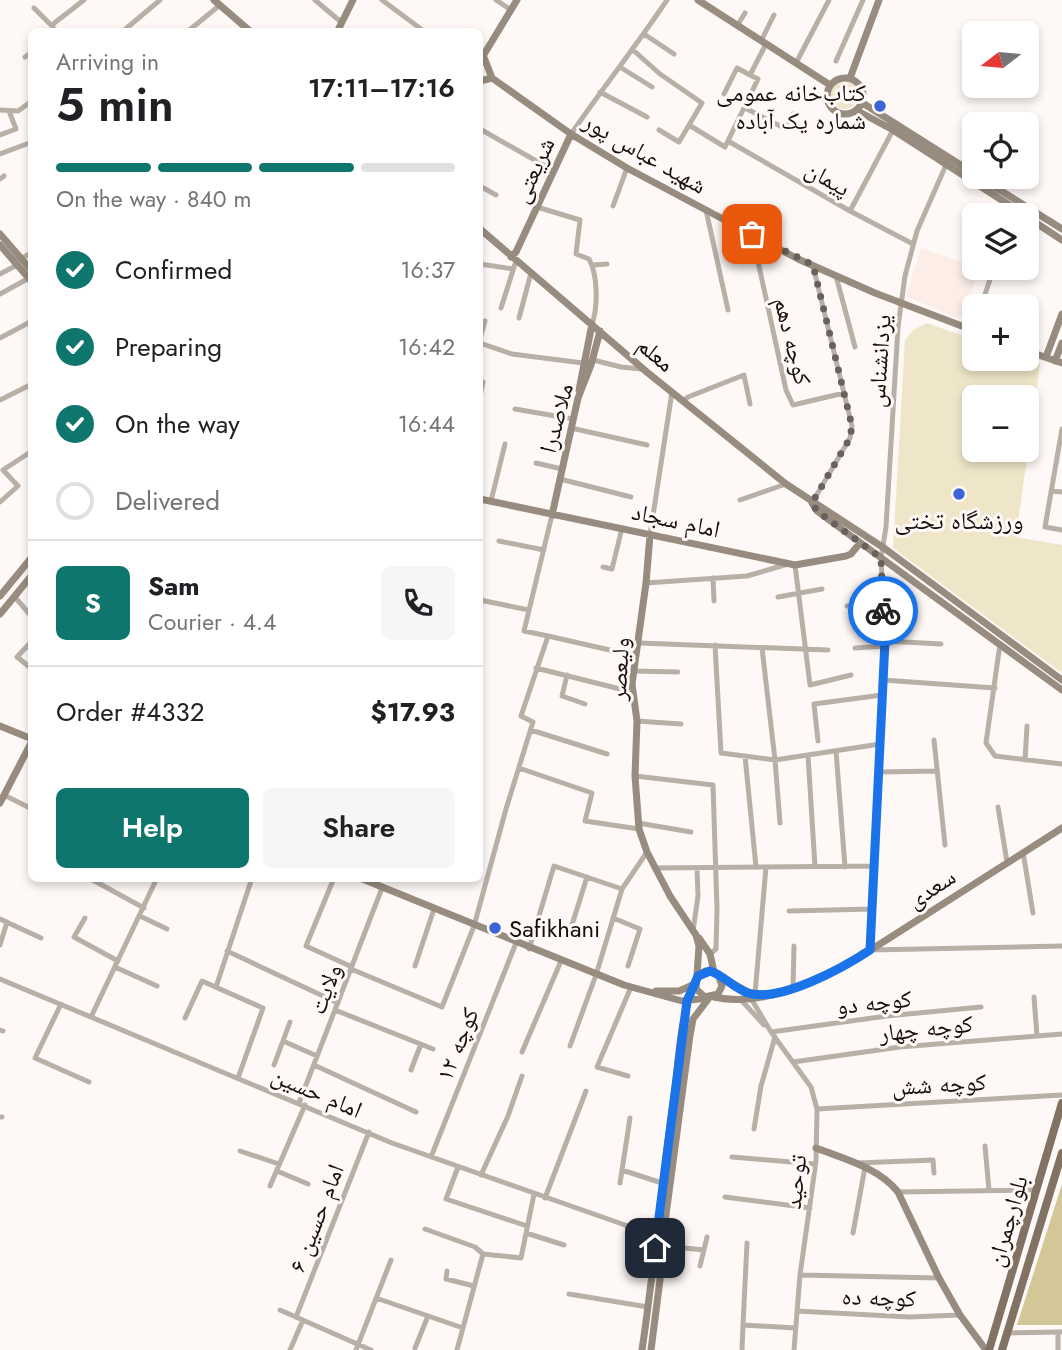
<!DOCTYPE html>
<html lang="en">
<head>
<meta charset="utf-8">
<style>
  :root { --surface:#fff; --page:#f6f6f6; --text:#202124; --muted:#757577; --line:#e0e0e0; --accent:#0f766e }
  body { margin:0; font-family:Jost,"Noto Naskh Arabic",sans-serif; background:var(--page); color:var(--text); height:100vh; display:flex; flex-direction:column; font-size:26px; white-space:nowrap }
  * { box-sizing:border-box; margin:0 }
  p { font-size:23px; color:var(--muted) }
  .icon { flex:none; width:38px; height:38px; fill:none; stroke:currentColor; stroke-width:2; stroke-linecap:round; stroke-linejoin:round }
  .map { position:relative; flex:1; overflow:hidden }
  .sheet { position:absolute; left:28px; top:28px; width:455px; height:854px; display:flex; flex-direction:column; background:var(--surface); border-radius:10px; box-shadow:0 4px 10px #0003 }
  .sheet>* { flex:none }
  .needle { width:46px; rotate:254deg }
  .controls { position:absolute; left:962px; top:21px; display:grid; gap:14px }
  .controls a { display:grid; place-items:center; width:77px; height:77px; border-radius:10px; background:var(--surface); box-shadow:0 4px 10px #0003; font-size:35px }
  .pin { position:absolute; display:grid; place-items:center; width:60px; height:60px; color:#fff; margin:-30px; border-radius:14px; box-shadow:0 4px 10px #0006 }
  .courier { position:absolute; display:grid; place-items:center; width:70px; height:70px; margin:-35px; border:5px solid #1a73e8; border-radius:50%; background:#fff; color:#222; box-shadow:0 2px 9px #0007 }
  .head em { font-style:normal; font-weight:600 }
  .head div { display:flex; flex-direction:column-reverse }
  .head { display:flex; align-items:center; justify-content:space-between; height:119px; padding:0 28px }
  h1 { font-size:46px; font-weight:600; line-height:52px }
  .bar { display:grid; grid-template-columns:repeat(4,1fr); gap:10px 7px; align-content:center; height:84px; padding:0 28px }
  .bar i { height:9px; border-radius:5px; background:var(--line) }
  .bar .selected { background:var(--accent) }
  .bar p { grid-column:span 4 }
  .line { display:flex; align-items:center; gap:18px; padding:0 28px; border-top:2px solid var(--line) }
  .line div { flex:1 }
  .round { display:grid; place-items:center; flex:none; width:74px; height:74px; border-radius:10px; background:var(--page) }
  ol { padding:0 28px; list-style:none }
  li { display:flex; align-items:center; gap:21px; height:77px }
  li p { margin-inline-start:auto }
  li .icon { padding:7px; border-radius:50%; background:var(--accent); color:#fff; stroke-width:4 }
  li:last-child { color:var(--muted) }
  li i { width:38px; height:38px; border:4px solid var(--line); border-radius:50% }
  .action { display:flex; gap:14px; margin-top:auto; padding:14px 28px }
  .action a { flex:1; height:80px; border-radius:10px; background:var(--accent); color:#fff; font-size:28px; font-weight:600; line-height:80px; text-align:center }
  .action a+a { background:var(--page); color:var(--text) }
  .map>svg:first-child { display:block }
</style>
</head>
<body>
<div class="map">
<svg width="1062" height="1350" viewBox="0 0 1062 1350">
  <rect width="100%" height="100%" fill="#fef8f6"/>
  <path fill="#fcede7" d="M 921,248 L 979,268 L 964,314 L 954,317 L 906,296 Z"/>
  <path fill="#efe6c9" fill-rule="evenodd" d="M830 95a14 14 0 1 1 28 0a14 14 0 1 1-28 0Z
    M 927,323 L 975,340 L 975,359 L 1026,359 L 1040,364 L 1016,537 L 1062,545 L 1062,673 L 893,548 L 905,340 L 913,330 ZM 1027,397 L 1027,450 L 975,450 L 975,397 Z"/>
  <path fill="#d3c697" d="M 1062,1184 L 1062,1325 L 1017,1325 Z"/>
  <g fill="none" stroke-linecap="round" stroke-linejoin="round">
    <path stroke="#b8afa7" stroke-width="5" d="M 315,0 L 341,22
      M 382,0 L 425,32
      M 496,0 L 511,10
      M 34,8 L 53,27
      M 737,26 L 745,13
      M 53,32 L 53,24 L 84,0
      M 122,32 L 160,0
      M 187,32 L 220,5
      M 644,34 L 674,54
      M 761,41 L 774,15
      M 633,50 L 660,74 L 702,103 L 679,142 L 659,130
      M 25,57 L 32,52
      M 836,61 L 863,0
      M 796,63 L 829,0
      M 620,67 L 652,87
      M 600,92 L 647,117
      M 724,94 L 737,68 L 750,75
      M 745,108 L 786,129 L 793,114
      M 0,110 L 18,111 L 32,101
      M 689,125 L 725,147 L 758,79 L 750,75 L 766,44
      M 480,129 L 554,171
      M 571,134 C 602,89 636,46 667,0
      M 0,135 L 16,129 L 9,111
      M 728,141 L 850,211 L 913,244
      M 0,154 L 32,142
      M 946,165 L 917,231 L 905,276 L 898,327 L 886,527 L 881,558 L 885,641 L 870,950 L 1062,946
      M 0,179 L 4,176
      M 480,186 L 496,195
      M 613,206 L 627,168
      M 537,207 L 580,220 L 576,254 L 589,259 C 598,275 598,307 592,324
      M 706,210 L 728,310
      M 850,211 L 893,130
      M 752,234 L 786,390 L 793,405 L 844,393
      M 21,259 L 32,252
      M 480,264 L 513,269
      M 593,265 L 607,264
      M 0,274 L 17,265
      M 836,276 L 855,347
      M 0,294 L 29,278
      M 981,306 L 994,268
      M 501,308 L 516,261
      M 519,318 L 531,273
      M 0,338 L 32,321
      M 480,339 L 485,321
      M 480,343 L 512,354 L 583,363
      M 593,360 L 621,367 L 641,369
      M 480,397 L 483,382
      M 0,400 L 32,384
      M 683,401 L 688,397 L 744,375 L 750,404
      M 515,409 L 573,419
      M 571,428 L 647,445
      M 1062,429 L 1045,527 L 1062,530
      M 536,463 L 562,469
      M 560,479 L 631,497
      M 1051,491 L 1062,492
      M 740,500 L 786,484
      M 491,501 L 505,444
      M 0,502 L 18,486 L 3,470 L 32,451
      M 812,503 L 850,438 L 852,426 L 813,266
      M 650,535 L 672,392
      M 499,541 L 544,550
      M 795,565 L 810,685 L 851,675
      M 603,567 L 612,569 L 622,528
      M 713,578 L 714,601
      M 646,583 L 747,576 L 788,564
      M 14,596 L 32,617
      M 778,597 L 822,589
      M 480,600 L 529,610
      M 847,606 L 883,605
      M 548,636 L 636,656
      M 32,641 L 17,657 L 32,669
      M 885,641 L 941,644
      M 639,643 L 828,650
      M 1000,644 L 986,743 L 995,756 L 1062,764
      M 715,645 L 721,753 L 775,760 L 780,823
      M 762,648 L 775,760 L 880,744
      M 855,648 L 885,646
      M 536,668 L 632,692
      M 634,671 L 678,672
      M 567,675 L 562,696 L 585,704
      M 883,680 L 995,688
      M 637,721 L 681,724
      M 531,730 L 607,754
      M 934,740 L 945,845
      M 818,741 L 814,704 L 882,695
      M 836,751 L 845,867
      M 808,755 L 815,867
      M 745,756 L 756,867
      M 1025,760 L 1027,726
      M 519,768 L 592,793 L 585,821 L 639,829
      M 878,772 L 937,771
      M 635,776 L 713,785 L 717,909 L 716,949 L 710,954
      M 4,795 L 32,809
      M 998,807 L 1007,862
      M 638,823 L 691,832
      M 1023,852 L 1033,913
      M 656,868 L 874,866
      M 334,878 L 306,946 L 352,967
      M 91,879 L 144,908
      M 789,911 L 872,909
      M 140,916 L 167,929
      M 85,918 L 74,937 L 118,961
      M 613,918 L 640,929 L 628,966
      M 0,919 L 41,938
      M 571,928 L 587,877
      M 693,931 L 698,896 L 697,868
      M 0,945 L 7,922
      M 529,949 L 554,866 L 622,889 L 647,852
      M 227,951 L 338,1003
      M 415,966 L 434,909
      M 115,967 L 157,986
      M 351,969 L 442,1007 L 474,926 L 506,809 L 533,722 L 521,716 L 548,636 L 524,631 L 552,515
      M 0,979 L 392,1143 L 625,1225 L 648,1238 L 655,1248
      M 216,987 L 252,878
      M 793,987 L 794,946
      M 755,994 L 766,867
      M 1034,997 L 1037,1036
      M 752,1000 L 771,1032 L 811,1087 L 817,1109 L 816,1161 L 800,1275 L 794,1350
      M 742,1001 L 764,1025
      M 61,1004 L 35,1058 L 89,1082
      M 335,1010 L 433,1049
      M 91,1017 L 157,878
      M 185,1018 L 202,981 L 263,1008 L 238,1078
      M 0,1030 L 3,1031
      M 771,1032 L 887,1016 L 981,1007
      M 283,1041 L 317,1056
      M 570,1046 L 596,975 L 622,889
      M 522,1052 L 561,961
      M 793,1062 L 900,1047 L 1062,1034
      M 274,1065 L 290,1022
      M 314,1065 L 416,1112
      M 411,1070 L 421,1044
      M 628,1076 L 597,1067 L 631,987
      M 299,1103 L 382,888
      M 817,1109 L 1062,1095
      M 0,1117 L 2,1117
      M 754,1129 L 761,1086 L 775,1037
      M 985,1146 L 989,1190
      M 240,1151 L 279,1164
      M 431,1157 L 516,943
      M 732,1157 L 815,1164
      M 858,1163 L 933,1160 L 934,1173
      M 458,1167 L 446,1199 L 527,1226
      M 622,1170 L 662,1183
      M 277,1171 L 308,1184
      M 481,1175 L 508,1116 L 522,1076
      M 620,1183 L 630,1118
      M 270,1186 L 305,1105
      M 898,1192 L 1035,1190
      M 725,1197 L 810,1208
      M 545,1198 L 586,1091
      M 628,1226 L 645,1226 L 657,1221
      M 425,1229 L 475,1247 L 483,1254
      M 526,1233 L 564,1245
      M 853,1233 L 865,1167
      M 747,1243 L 743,1325 L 795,1328
      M 664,1246 L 704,1250
      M 700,1266 L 707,1237
      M 447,1271 L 446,1279 L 474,1286
      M 800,1275 L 939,1278
      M 569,1294 L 648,1307
      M 376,1298 L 463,1328
      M 280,1310 L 371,1350
      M 797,1311 L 909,1317 L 960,1315
      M 296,1317 L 369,1132
      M 1058,1332 L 1058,1350
      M 1007,1333 L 1062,1332
      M 415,1348 L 428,1316
      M 290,1350 L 303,1320
      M 356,1350 L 391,1260
      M 457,1350 L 483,1254 L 521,1258 L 534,1194
      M 742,1350 L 743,1325"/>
    <path stroke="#988b7f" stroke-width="7" d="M 214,0 L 251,32
      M 698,0 L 830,85
      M 337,32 L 353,0
      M 483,55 L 492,78
      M 480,61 L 517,0
      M827 96a18 18 0 1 1 36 0a18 18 0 1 1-36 0Z
      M 492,78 L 571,134 L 627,168 L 798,259 L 875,293 L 975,331
      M 850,78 L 879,0
      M 480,81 L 492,78
      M 861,102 L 975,174
      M 856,110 L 893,130 L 1025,215
      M 979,177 L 1062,229
      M 1027,217 L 1062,240
      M 480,229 L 648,373 L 786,484 L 884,548 L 1062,680
      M 0,234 L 32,271
      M 0,245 L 32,282
      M 511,257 L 516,252 L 571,134
      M 1027,351 L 1062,363
      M 1046,357 L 1062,314
      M 1055,361 L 1062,343
      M 579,390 L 592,324
      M 480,499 L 795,565 L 846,556 L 851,554 L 860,543
      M 812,503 L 817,511 L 1062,690
      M 552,515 L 578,398 L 591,365 L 600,331
      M 650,535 L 646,583 L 632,684 L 637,721 L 635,776 L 639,829 L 647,852 L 670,896 L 696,935 L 699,946 L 696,989 L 705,997 L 718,994 L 722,986 L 718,974 L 705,971 L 698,976
      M 0,596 L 32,557
      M 0,614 L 32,575
      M 0,726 L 32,739
      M 0,803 L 32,741
      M 360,878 L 624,985 L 682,1001 L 707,998
      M 699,938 L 710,954 L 714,972
      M 721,977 L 750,993 L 764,994
      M 656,991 L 679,991 L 695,984
      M 714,997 C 763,1008 815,981 858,958 L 1062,828
      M 816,1148 C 845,1159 879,1168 898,1192 L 939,1278 L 960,1315 L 986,1350
      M 642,1350 C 655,1263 662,1176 675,1089 C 679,1055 680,1016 695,985
      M 651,1350 L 662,1264 L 665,1222 L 690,1035 L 693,1019 L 709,998"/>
    <path stroke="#817263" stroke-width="8" d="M 989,1350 L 1062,1103
      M 1002,1350 L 1062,1153"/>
  </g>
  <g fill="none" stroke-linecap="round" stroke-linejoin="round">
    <path stroke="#68615e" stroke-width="7" stroke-dasharray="0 12.6" d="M 752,234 L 813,265 L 852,426 L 850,438 L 812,503 L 817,511 L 881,558 L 883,611"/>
    <path stroke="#1a73e8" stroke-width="9" d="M 655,1248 L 687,1001 L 698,976 L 710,971 C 723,975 734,988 748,993 C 779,1003 843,968 870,950 L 885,641 L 883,611"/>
  </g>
  <g fill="#3c64d5" stroke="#fef8f6" stroke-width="2.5">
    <circle cx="880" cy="106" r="7"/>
    <circle cx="959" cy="494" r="7"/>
    <circle cx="495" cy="928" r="7"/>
  </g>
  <g text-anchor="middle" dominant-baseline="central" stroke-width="6" stroke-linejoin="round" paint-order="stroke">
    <g font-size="24" fill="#180f0c" stroke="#fef8f6" text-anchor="end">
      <text x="866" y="92">کتاب‌خانه عمومی<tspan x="866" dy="28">شماره یک آباده</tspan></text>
      <text x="959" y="520" text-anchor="middle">ورزشگاه تختی</text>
      <text x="509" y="928" text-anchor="start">Safikhani</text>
    </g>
    <g font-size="24" fill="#180f0c" stroke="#fef8f6">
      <text transform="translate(645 153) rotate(30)">شهید عباس پور</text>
      <text transform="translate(533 170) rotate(-65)">شریعتی</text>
      <text transform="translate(828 178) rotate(30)">پیمان</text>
      <text transform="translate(793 341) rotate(76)">کوچه دهم</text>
      <text transform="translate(656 354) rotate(40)">معلم</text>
      <text transform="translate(879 361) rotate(-86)">یزدانشناس</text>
      <text transform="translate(556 418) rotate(-75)">ملاصدرا</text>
      <text transform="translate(676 520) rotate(12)">امام سجاد</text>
      <text transform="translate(619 669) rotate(-87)">ولیعصر</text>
      <text transform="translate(931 888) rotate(-33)">سعدی</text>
      <text transform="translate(325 989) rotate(-69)">ولایت</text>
      <text transform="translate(874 1002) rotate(-6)">کوچه دو</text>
      <text transform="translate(926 1028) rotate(-6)">کوچه چهار</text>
      <text transform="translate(457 1044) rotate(-68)">کوچه ۱۲</text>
      <text transform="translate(939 1084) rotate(-3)">کوچه شش</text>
      <text transform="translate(317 1092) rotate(23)">امام حسین</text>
      <text transform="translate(795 1182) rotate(-84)">توحید</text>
      <text transform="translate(316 1218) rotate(-69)">امام حسین ۶</text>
      <text transform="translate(1007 1221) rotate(-74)">بلوارچمران</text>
      <text transform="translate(879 1297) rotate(2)">کوچه ده</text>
    </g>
  </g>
</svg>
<div class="controls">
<a><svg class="needle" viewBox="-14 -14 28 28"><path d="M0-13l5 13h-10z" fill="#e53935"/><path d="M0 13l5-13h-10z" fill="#757577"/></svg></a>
<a><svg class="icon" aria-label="locate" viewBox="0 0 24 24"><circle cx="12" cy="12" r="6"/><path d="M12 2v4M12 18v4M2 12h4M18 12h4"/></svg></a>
<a><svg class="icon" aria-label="layers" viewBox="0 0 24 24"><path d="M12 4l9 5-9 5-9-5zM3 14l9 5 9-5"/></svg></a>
<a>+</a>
<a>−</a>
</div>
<div class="pin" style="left:752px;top:234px;background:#ea580c"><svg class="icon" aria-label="bag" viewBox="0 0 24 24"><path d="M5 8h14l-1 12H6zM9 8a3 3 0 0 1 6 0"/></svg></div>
<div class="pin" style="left:655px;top:1248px;background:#1f2937"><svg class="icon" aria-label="home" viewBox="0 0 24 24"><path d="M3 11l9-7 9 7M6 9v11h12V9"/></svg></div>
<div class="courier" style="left:883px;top:611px"><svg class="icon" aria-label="bike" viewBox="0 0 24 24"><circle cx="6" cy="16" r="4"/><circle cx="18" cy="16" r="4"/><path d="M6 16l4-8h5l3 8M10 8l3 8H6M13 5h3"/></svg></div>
<section class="sheet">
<div class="head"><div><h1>5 min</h1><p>Arriving in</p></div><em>17:11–17:16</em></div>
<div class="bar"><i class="selected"></i><i class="selected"></i><i class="selected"></i><i></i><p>On the way · 840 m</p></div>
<ol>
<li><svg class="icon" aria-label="check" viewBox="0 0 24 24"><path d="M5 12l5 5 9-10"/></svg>Confirmed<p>16:37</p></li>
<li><svg class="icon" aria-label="check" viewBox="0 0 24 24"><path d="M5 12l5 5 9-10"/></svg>Preparing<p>16:42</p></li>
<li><svg class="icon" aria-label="check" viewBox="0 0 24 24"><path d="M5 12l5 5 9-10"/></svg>On the way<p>16:44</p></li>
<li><i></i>Delivered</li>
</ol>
<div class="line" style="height:126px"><b class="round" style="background:var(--accent);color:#fff">S</b><div><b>Sam</b><p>Courier · 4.4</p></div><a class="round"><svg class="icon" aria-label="phone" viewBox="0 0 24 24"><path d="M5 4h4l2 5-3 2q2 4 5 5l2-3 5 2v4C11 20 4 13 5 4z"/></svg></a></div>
<div class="line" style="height:91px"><div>Order #4332</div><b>$17.93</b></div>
<div class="action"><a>Help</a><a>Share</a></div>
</section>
</div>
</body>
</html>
